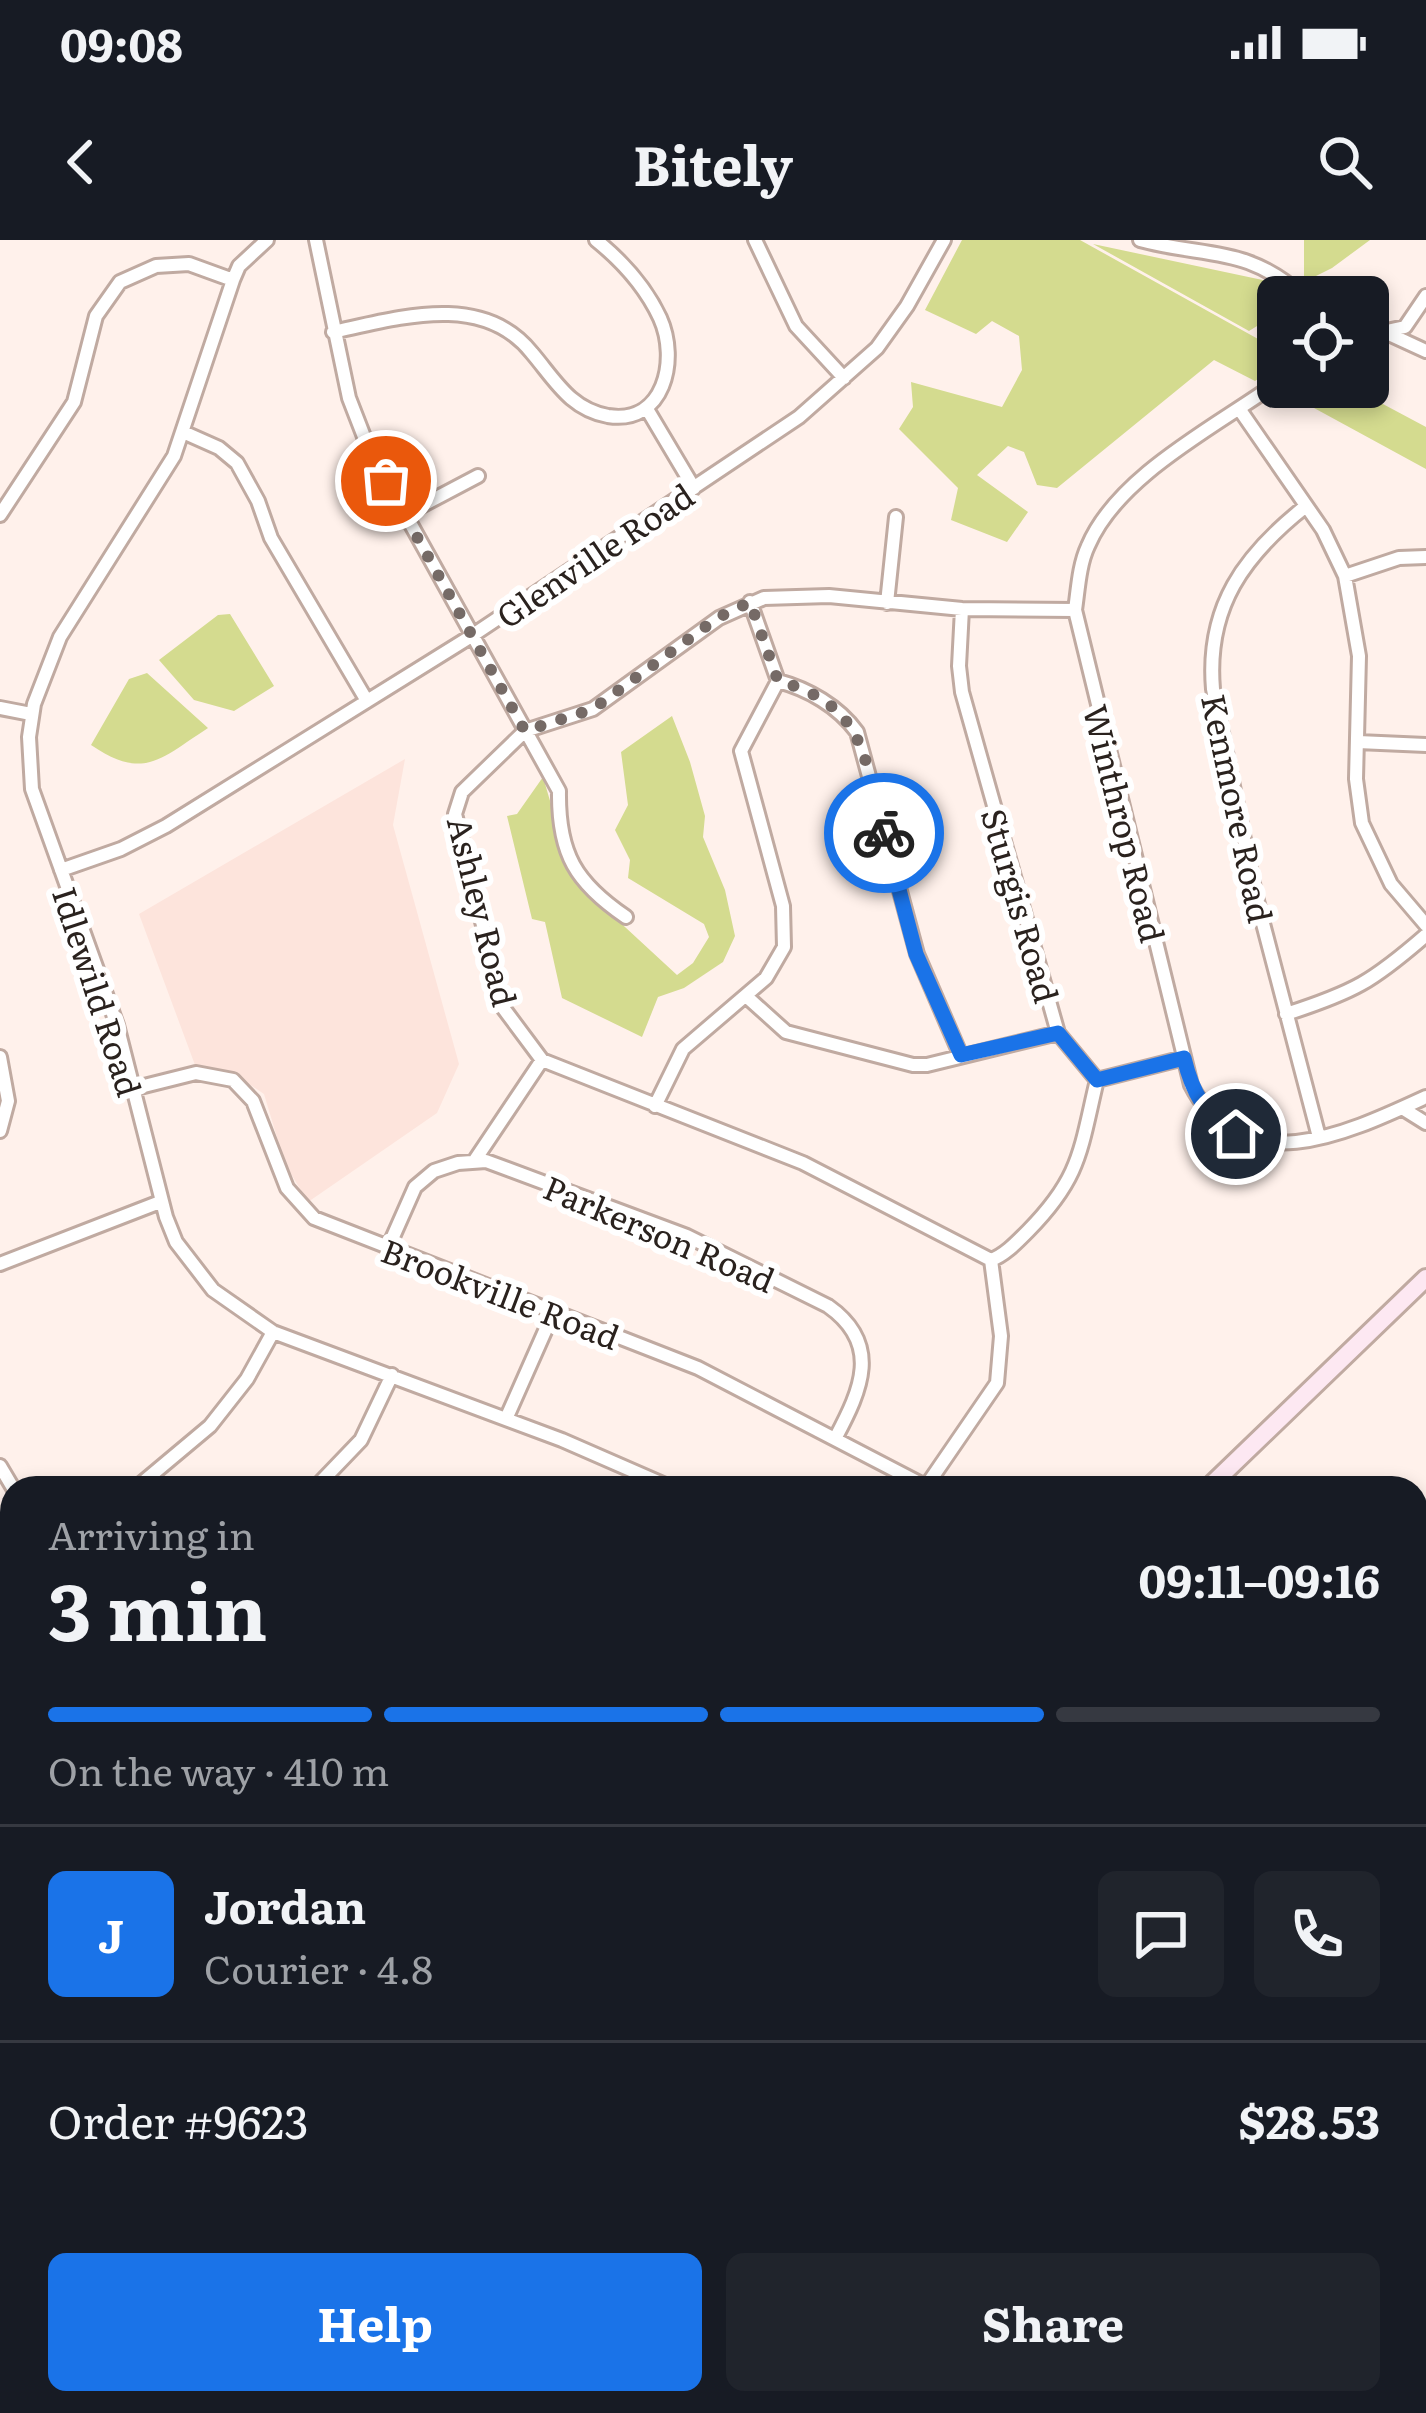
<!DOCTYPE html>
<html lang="en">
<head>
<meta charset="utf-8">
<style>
  :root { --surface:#171b24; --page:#20242c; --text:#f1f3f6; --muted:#9ea1a6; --line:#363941; --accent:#1a73e8 }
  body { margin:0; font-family:Literata,serif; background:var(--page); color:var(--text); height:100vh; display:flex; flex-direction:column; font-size:45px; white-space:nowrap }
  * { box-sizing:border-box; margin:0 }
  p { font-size:39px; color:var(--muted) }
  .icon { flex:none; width:66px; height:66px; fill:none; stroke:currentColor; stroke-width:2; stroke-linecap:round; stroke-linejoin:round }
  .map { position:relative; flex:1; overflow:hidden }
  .details { position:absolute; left:0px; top:1236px; width:1428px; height:939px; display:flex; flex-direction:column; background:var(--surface); border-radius:36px 36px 0 0; box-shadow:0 6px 18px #0003 }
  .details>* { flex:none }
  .buttons { position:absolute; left:1257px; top:36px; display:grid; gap:24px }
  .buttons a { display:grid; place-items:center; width:132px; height:132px; border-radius:18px; background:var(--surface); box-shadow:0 6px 18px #0003; font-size:60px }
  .pin { position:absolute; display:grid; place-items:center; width:102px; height:102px; color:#fff; margin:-51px; border:6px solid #fff; border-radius:50%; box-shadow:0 3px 12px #0007 }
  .courier { position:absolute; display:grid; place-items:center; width:120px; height:120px; margin:-60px; border:9px solid #1a73e8; border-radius:50%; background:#fff; color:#222; box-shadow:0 3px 15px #0007 }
  .overview em { font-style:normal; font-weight:700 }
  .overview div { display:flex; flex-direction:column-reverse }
  .overview { display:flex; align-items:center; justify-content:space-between; height:204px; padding:0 48px }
  h1 { font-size:78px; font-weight:700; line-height:90px }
  .bar { display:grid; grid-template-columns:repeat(4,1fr); gap:18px 12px; align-content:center; height:144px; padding:0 48px }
  .bar i { height:15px; border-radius:9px; background:var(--line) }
  .bar .current { background:var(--accent) }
  .bar p { grid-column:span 4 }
  .line { display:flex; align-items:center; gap:30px; padding:0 48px; border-top:3px solid var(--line) }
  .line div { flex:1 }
  .round { display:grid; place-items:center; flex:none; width:126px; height:126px; border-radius:18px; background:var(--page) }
  .button { display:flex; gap:24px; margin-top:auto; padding:24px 48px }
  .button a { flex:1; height:138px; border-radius:18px; background:var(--accent); color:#fff; font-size:48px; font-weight:700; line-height:138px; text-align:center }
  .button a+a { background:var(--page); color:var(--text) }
  .status { display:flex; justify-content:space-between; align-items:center; height:84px; padding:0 60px; background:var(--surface); direction:ltr }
  .status svg { height:33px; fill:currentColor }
  header { display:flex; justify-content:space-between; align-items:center; height:156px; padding:0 48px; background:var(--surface); font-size:54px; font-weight:700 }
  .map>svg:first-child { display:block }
</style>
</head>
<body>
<div class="status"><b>09:08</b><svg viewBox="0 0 49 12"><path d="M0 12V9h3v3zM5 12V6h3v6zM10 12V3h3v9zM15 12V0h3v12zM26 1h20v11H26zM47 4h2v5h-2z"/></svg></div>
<header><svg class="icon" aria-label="back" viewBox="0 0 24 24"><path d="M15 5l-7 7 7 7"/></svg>Bitely<svg class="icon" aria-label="search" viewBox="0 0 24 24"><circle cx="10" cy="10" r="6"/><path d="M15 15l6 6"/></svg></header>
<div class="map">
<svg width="1426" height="2173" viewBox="0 0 1426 2173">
  <rect width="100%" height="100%" fill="#fff1eb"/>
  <path fill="#fee5db" d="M 1426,1510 L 1426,2018 L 1416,2027 L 1416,1516 Z
    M 1416,2146 L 1426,2157 L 1426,2173 L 703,2173 L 714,2163 L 1416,2163 Z"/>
  <path fill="#fde4dc" d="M 405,519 L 393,585 L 459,824 L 437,873 L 308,962 L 285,924 L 264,854 L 231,832 L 195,825 L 139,674 Z"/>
  <path fill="#d4db8f" d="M 962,0 L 1080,0 L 1278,110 L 1278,125 L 1255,141 L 1214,120 L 1057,248 L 1037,245 L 1024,212 L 1008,206 L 977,235 L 1028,272 L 1007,302 L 951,280 L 958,248 L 899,189 L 913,167 L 911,142 L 1002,167 L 1022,130 L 1019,96 L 992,81 L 976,94 L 925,70 Z
    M 1304,0 L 1370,0 L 1332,28 L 1304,42 Z
    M 1093,4 L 1272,42 L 1291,57 L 1278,57 L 1278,73 L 1249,91 Z
    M 1285,147 L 1351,147 L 1426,187 L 1426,229 L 1281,150 Z
    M 230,374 L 274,446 L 234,471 L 194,460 L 159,420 L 218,375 Z
    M 147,433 L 208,488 C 160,519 144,541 91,505 L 129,439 Z
    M 672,476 L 690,522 L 705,576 L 703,597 L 725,650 L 735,696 L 723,722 L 684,748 L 658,757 L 642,797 L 562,758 L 545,682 L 532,679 L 507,576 L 517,574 L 543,537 L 573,639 L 677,735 L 693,723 L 709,697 L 704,684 L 628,638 L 630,620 L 615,590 L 628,565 L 621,512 Z"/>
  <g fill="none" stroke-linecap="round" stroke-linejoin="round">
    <g stroke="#c0aaa1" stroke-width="18">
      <path id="street" d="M 267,0 L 239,26 L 233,40 L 174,216 L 60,397 L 34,464 L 29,497 L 32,549 L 117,785 L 166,977 L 176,1002 L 213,1050 L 273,1092 L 562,1200 L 672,1248
        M 316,0 L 349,158 L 368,207 L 559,551 C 558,614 576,643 626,677
        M 755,0 L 796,86 L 844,138
        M 1140,0 C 1206,18 1247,5 1304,57
        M 333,92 C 398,78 483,51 532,113 C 555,140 570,169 608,176 C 664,185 679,120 660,78 C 646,48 622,21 596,0
        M 1389,94 L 1426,111
        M 1368,95 L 1405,87 L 1426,56
        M 1278,142 C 1217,186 1118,235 1088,306 C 1079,325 1078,350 1075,370 L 1191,845 C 1242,944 1348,893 1426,857
        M 647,169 L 694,248
        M 1240,170 L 1323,290 L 1345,336 L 1359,416 L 1356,539 L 1362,583 L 1391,644 L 1426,685
        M 183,192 L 219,208 L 237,223 L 258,261 L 271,298 L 367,461
        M 1306,266 C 1244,315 1206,367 1213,449 L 1255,653 L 1319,897
        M 0,275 L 74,162 L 96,76 L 120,42 L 156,26 L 189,24 L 233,40
        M 404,275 L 478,236
        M 1345,336 L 1399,318 L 1426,317
        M 750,362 L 778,441
        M 887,363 L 896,277
        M 962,369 L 959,426 L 962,452 L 1058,793 L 1097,840
        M 778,441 C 808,449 838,466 857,492 L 917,714 L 961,816
        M 0,468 L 31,474
        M 1358,502 L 1426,505
        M 61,630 L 121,609 L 166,586 L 470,397 L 799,177 L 877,108 L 907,66 L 944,0
        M 746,756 L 786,792 L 913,825 L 927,825 L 1058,793
        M 1286,774 C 1354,752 1372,742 1426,695
        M 0,817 L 8,861 L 0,891
        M 1097,840 L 1184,818
        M 132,849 L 196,833 L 233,840 L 253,861 L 287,948 L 314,978 L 698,1128 L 929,1248
        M 655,866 L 683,809 L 766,738 L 784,707 L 783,666 L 741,511 L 778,441
        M 1402,868 L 1426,883
        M 475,920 L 542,820
        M 388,1008 L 415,947 L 434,931 L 458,923 L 486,921 L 687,996 L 828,1066 C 882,1104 861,1150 836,1197
        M 991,1020 L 803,923 L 542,820 L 504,769 L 455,574 L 462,552 L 525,491 L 593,469 L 719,378 L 764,358 L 829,356 L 962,369 L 1075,370
        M 991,1020 C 1005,1015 1017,1002 1028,991 C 1081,937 1080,911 1097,840
        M 0,1024 L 160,962
        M 506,1179 L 553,1073
        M 0,1226 L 13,1248
        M 927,1245 L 997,1143 L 1001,1096 L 991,1020
        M 136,1248 L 210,1186 L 247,1139 L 273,1092
        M 315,1248 L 361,1200 L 392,1135
        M 0,1389 L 12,1394
        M 1416,1492 L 1426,1487
        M 0,1524 L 12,1514"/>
    </g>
    <g stroke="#c0aaa1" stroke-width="22">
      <path id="secondary" d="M 1208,1248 L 1426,1038
        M 1416,2048 L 1426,2062
        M 259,2173 L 269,2163"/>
    </g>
    <use href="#street" stroke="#fff" stroke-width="12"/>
    <use href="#secondary" stroke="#fde8f2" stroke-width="16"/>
  </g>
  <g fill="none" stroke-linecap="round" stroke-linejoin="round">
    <path stroke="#756a66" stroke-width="12" stroke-dasharray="0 21.6" d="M 386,241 L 525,491 L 593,469 L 719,377 L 750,362 L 778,441 C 866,465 863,516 884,593"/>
    <path stroke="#1a73e8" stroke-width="15" d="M 884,593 L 916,714 L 961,815 L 1058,793 L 1097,840 L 1184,818 C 1192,851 1205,877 1236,894"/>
  </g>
  <g text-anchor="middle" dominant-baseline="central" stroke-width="12" stroke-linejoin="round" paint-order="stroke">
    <g font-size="33" fill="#2a221e" stroke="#fff">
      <text transform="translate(594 314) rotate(-34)">Glenville Road</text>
      <text transform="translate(1239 568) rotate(78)">Kenmore Road</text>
      <text transform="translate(1126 583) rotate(76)">Winthrop Road</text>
      <text transform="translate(1022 665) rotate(74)">Sturgis Road</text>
      <text transform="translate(484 671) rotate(76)">Ashley Road</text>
      <text transform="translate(99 751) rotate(72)">Idlewild Road</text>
      <text transform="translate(660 992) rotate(23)">Parkerson Road</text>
      <text transform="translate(501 1052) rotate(21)">Brookville Road</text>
    </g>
  </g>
</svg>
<div class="buttons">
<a><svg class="icon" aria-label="locate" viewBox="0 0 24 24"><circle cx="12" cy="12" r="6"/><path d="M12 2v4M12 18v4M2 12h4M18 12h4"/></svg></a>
</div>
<div class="pin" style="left:386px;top:241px;background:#ea580c"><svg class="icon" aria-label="bag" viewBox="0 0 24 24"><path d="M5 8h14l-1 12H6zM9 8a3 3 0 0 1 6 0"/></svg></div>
<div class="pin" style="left:1236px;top:894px;background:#1f2937"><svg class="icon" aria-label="home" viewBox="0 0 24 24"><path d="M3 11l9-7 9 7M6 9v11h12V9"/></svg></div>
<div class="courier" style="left:884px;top:593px"><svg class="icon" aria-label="bike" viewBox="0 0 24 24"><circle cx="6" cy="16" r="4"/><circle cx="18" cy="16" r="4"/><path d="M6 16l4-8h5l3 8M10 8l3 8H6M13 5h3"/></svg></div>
<section class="details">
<div class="overview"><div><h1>3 min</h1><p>Arriving in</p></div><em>09:11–09:16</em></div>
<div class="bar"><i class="current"></i><i class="current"></i><i class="current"></i><i></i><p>On the way · 410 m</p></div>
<div class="line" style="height:216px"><b class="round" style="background:var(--accent);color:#fff">J</b><div><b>Jordan</b><p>Courier · 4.8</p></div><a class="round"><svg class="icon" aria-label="chat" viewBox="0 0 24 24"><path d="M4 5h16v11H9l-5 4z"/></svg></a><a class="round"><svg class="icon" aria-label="phone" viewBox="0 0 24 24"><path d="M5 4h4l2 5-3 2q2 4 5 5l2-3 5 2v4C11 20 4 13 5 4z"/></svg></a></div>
<div class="line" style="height:156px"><div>Order #9623</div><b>$28.53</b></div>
<div class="button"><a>Help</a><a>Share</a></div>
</section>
</div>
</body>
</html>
